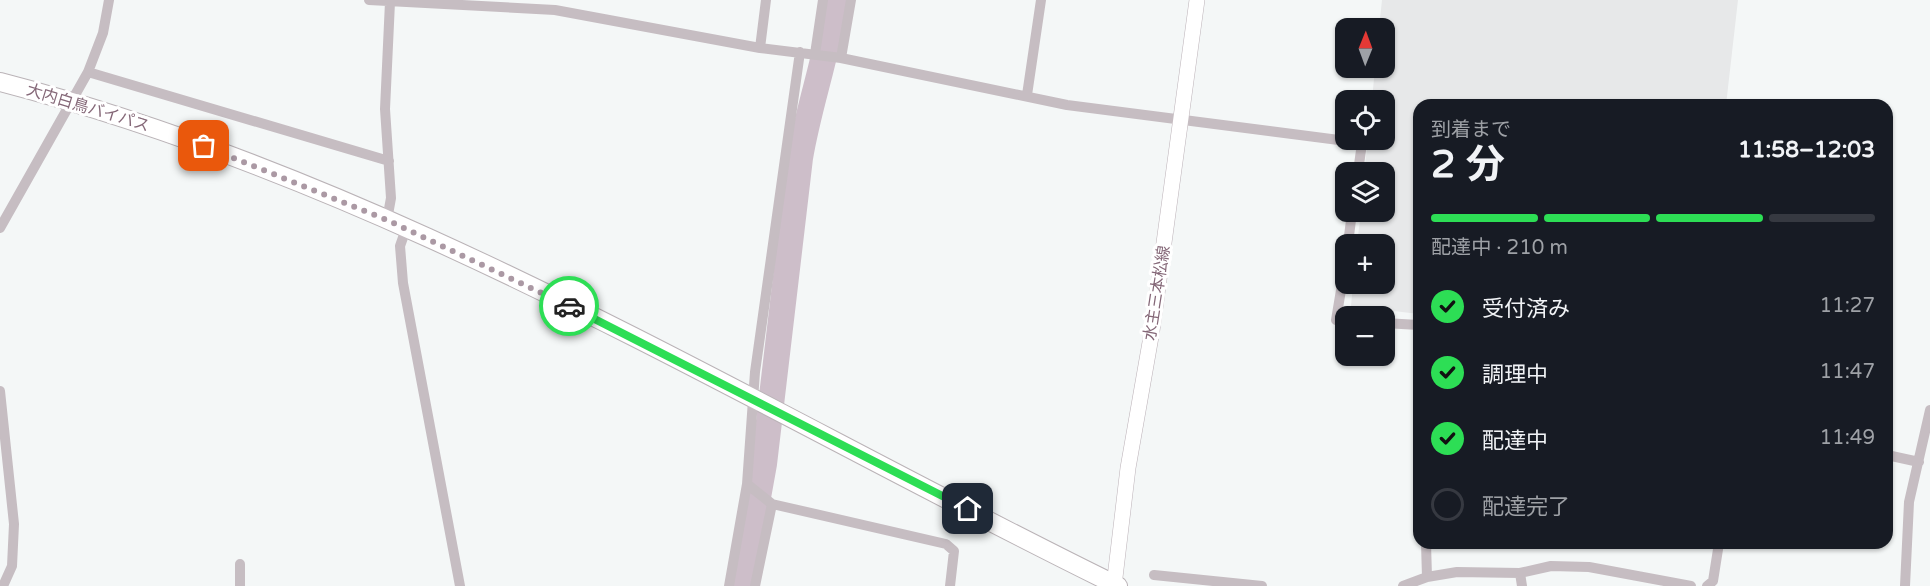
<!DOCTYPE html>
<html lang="ja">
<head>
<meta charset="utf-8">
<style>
  :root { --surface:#171b24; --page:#20242c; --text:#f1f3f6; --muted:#9ea1a6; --line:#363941; --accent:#2dde55 }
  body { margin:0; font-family:"Varela Round","Noto Sans JP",sans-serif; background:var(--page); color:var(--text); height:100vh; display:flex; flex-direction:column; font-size:22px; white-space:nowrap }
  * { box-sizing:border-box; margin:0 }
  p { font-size:20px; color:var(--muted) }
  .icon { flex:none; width:33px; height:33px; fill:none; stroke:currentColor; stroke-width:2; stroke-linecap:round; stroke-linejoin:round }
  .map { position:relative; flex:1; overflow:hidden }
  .drawer { position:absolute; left:1413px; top:99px; width:480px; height:450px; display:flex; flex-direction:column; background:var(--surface); border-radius:18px; box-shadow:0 2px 4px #0004 }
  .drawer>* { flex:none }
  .needle { width:39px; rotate:1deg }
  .controls { position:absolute; left:1335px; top:18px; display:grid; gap:12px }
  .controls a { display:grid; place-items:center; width:60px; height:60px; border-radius:12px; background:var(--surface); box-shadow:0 2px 4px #0004; font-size:30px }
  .pin { position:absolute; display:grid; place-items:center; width:51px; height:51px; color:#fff; margin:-26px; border-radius:12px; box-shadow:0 3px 9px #0006 }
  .courier { position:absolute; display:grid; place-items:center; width:60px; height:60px; margin:-30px; border:4px solid #2dde55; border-radius:50%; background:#fff; color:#222; box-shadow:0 2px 8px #0007 }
  .overview em { font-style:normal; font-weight:700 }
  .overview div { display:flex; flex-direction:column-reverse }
  .overview { display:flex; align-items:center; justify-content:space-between; height:102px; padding:0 18px }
  h1 { font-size:39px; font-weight:700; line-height:45px }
  .bar { display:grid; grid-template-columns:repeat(4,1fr); gap:9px 6px; align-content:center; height:72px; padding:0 18px }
  .bar i { height:8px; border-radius:4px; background:var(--line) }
  .bar .selected { background:var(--accent) }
  .bar p { grid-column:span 4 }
  ol { padding:0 18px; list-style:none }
  li { display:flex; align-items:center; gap:18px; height:66px }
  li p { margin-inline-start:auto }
  li .icon { padding:6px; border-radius:50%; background:var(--accent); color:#111; stroke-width:4 }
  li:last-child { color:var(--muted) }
  li i { width:33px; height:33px; border:3px solid var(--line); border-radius:50% }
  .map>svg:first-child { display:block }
</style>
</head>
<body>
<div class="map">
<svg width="1930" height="586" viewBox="0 0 1930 586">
  <rect width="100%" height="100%" fill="#f4f7f7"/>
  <path fill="#e7e8e9" d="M 1382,0 L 1738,0 L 1726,105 L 1419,105 L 1419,314 L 1351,306 L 1353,284 L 1384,284 L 1384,244 L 1357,244 L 1361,212 L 1384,212 L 1384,172 L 1364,172 L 1368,140 L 1384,140 L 1384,100 L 1372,100 L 1375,68 L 1384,68 L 1384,28 L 1379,28 Z"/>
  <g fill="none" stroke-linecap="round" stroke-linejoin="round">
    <path stroke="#cdbec9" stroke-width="26" d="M 742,586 L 764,464 L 800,158 C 809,104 828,54 835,0"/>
    <g stroke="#bcb2b8" stroke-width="16">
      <path id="secondary" d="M 1114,586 L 1128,468 L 1152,331 L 1197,0"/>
    </g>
    <g stroke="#bab3b7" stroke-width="20">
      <path id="trunk" d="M 0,82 C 398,185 752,407 1118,586"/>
    </g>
    <path stroke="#c6bdc2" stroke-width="10" d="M 369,0 L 555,10 L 760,48 L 841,58 L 1067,105 L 1362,143 L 1358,172
      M 760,48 L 766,0
      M 815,54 L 823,0
      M 841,58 L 851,0
      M 88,72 L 389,161
      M 1027,95 L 1041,0
      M 387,220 L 391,198 L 385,109 L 390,2
      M 0,228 L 88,72 L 103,33 L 109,0
      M 406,229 L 400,246 L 403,283 L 460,586
      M 1348,244 L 1352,212
      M 1346,260 L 1336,320 L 1346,320
      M 1384,323 L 1419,325
      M 0,391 L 14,524 L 12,566 L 3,586
      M 1887,455 L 1919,462
      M 747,484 L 772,504 L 946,544 L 954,551 L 950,586
      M 1426,543 L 1427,577
      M 1520,573 L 1522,586
      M 1154,575 L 1262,586
      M 240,586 L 240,564
      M 729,586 L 747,484 L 755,372 L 800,52
      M 755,586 L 772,504
      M 1403,586 L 1427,577 L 1457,572 L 1520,573 L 1551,566 L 1589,567 L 1691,586
      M 1707,586 L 1713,581 L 1719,543
      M 1905,586 L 1909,502 L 1930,410"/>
    <use href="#secondary" stroke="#fff" stroke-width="15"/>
    <use href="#trunk" stroke="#fff" stroke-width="18"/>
  </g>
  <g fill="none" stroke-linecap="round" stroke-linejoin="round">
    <path stroke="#ab99a4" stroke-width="6" stroke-dasharray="0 10.8" d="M 204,146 L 387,220 L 569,306"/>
    <path stroke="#2dde55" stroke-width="8" d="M 569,306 L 968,509"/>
  </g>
  <g text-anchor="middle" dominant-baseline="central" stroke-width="6" stroke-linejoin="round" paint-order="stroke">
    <g font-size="16" fill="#846777" stroke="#fff">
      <text transform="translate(88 108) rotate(17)">大内白鳥バイパス</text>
      <text transform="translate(1157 293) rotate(-81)">水主三本松線</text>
    </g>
  </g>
</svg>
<div class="controls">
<a><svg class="needle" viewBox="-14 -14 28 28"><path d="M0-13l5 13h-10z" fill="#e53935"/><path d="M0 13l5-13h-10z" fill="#9ea1a6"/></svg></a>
<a><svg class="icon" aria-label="locate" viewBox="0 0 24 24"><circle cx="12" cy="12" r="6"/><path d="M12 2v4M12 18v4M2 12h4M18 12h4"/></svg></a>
<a><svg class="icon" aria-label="layers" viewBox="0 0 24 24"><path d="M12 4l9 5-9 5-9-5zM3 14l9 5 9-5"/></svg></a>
<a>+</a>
<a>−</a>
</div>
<div class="pin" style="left:204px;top:146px;background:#ea580c"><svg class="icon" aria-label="bag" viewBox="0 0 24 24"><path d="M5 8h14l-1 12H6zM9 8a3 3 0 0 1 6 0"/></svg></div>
<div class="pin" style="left:968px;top:509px;background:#1f2937"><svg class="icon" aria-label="home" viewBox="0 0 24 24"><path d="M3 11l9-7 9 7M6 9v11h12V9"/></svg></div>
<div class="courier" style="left:569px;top:306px"><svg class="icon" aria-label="car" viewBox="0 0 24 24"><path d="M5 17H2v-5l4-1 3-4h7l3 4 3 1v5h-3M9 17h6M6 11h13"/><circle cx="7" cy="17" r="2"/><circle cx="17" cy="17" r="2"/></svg></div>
<section class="drawer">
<div class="overview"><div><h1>2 分</h1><p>到着まで</p></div><em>11:58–12:03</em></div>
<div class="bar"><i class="selected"></i><i class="selected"></i><i class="selected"></i><i></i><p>配達中 · 210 m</p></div>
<ol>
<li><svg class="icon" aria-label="check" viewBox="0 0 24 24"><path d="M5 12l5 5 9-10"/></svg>受付済み<p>11:27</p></li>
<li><svg class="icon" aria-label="check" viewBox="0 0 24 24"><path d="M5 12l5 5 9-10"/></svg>調理中<p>11:47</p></li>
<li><svg class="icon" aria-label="check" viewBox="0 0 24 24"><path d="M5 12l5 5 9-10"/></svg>配達中<p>11:49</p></li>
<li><i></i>配達完了</li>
</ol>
</section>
</div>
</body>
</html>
